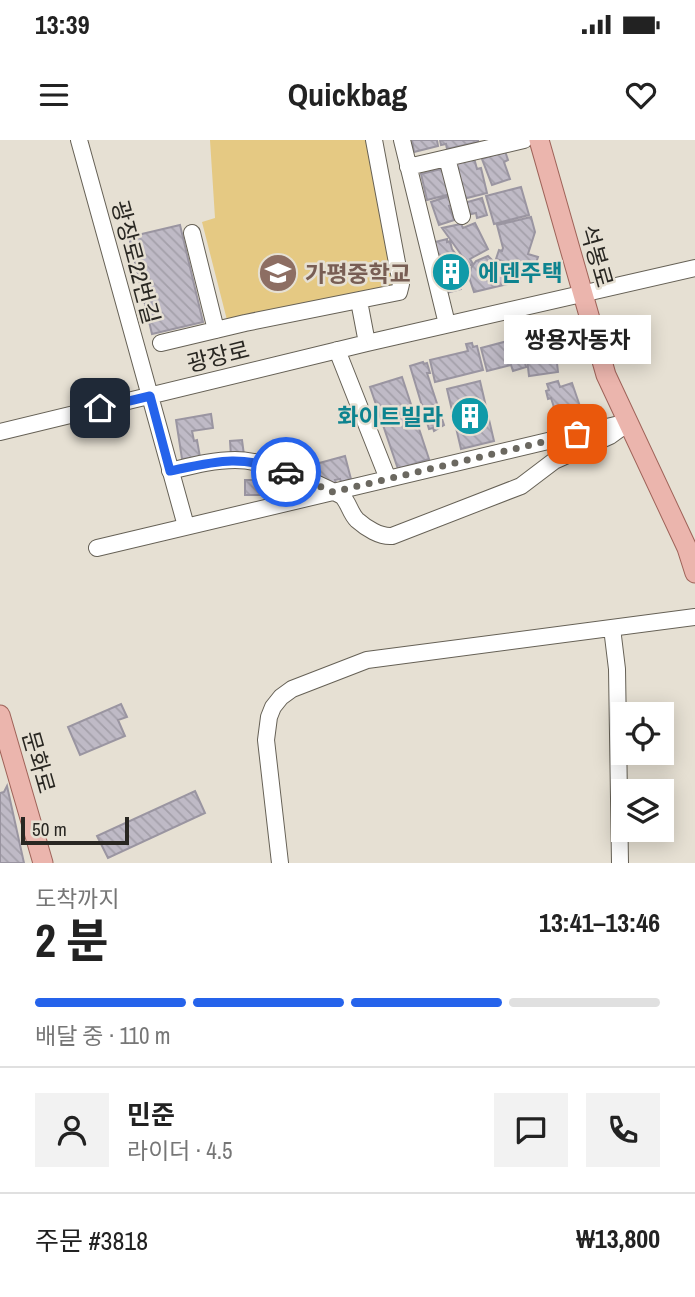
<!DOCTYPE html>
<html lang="ko">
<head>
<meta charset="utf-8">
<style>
  :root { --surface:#fff; --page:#f2f2f2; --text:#222; --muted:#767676; --line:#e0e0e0; --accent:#2563eb }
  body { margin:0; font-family:"Archivo Narrow","Noto Sans KR",sans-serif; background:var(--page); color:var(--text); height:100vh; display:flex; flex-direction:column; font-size:26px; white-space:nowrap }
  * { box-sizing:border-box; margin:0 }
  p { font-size:23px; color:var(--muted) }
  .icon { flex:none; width:38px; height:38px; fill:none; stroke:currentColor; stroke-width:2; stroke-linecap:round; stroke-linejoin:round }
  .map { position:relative; height:723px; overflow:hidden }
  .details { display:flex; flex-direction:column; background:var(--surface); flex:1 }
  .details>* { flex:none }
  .buttons { position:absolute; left:611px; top:562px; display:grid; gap:14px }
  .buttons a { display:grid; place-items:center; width:63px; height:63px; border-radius:0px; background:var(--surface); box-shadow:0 4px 18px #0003; font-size:35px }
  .scale { position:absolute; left:21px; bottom:18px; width:108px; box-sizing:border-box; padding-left:7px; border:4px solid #292722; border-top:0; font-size:19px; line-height:24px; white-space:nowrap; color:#292722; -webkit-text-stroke:5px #e6e0d3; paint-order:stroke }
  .pin { position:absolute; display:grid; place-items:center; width:60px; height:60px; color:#fff; margin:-30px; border-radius:14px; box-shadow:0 4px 10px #0006 }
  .courier { position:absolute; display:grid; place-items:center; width:70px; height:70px; margin:-35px; border:5px solid #2563eb; border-radius:50%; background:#fff; color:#222; box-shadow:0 2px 9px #0007 }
  .bubble { position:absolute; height:49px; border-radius:0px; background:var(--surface); box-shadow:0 4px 18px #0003; font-size:23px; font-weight:700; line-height:49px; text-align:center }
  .overview em { font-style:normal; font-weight:700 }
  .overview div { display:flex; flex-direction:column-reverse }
  .overview { display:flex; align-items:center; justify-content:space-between; height:119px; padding:0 35px }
  h1 { font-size:46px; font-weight:700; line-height:52px }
  .bar { display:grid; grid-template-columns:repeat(4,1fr); gap:10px 7px; align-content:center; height:84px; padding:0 35px }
  .bar i { height:9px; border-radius:5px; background:var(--line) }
  .bar .on { background:var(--accent) }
  .bar p { grid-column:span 4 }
  .line { display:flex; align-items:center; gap:18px; padding:0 35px; border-top:2px solid var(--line) }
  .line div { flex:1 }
  .round { display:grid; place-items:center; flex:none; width:74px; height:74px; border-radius:0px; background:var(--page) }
  .status { display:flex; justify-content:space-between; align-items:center; height:49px; padding:0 35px; background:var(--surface); direction:ltr }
  .status svg { height:19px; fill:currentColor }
  header { display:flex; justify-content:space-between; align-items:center; height:91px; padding:0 35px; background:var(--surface); font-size:32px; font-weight:700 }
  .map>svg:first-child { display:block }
</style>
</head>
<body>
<div class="status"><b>13:39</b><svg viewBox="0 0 49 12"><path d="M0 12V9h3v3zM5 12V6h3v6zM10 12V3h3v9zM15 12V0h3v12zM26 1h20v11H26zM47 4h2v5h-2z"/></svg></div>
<header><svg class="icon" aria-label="menu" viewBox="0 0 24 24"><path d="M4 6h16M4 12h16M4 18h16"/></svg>Quickbag<svg class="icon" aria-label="heart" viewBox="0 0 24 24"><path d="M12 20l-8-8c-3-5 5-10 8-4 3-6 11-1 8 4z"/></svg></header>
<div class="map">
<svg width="695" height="723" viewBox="0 0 695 723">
  <defs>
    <pattern id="building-back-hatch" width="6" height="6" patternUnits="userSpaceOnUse" patternTransform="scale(1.75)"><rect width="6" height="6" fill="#bfbac6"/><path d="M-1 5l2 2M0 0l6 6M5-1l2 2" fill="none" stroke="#a4a0aa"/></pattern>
  </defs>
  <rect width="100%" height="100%" fill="#e6e0d3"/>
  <path fill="#e5c983" d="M 210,0 L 368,0 L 395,140 L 389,147 L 227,180 L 202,82 L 215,78 Z"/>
  <path fill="url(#building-back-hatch)" stroke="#9a95a1" stroke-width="2" d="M 412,0 L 437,0 L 438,6 L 414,12 Z
    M 440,0 L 478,0 L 478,2 L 447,9 L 446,4 L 441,5 Z
    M 505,11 L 508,20 L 504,22 L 510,39 L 492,45 L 482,19 Z
    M 474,18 L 477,29 L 481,28 L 487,53 L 463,59 L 454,23 Z
    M 445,28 L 451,54 L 427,60 L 421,34 Z
    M 521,47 L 529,75 L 494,84 L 486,56 Z
    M 452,55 L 455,64 L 449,66 L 454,80 L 439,85 L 431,62 Z
    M 482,58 L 487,75 L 477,78 L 476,73 L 467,75 L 464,63 Z
    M 531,77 L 535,92 L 528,114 L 538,117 L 534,129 L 531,128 L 530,130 L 496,119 L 499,110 L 502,111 L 503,108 L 497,85 Z
    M 475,83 L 488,109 L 470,119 L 473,124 L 466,127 L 460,113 L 442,88 L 461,84 L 463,88 Z
    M 180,85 L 203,182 L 152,194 L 129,97 Z
    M 447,99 L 447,102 L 450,101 L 452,109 L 460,120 L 465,138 L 461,139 L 461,149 L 443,154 L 431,103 Z
    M 488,116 L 493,121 L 518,129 L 520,141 L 474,152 L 469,137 L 471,128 L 476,121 Z
    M 552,180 L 558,232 L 529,236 L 523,183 Z
    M 519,198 L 526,227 L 513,231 L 511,225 L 487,231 L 481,208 Z
    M 472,203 L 473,207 L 477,206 L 483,230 L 435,242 L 430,220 L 468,211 L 466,204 Z
    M 423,222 L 424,224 L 427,223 L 430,233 L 427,233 L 444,285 L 434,291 L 433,288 L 429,289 L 410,226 Z
    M 402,237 L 429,319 L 398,329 L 370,247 Z
    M 480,241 L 494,301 L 461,309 L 447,249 Z
    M 558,241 L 560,247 L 572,243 L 584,278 L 581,279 L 581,282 L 560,286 L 551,258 L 548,259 L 546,251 L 549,250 L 547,244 Z
    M 211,274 L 213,288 L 192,291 L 194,301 L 197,300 L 200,317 L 182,319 L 176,280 Z
    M 242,300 L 244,315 L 231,316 L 230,301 Z
    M 345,316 L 351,339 L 341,342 L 340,339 L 335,340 L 336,343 L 323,347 L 318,330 L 303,335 L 301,328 Z
    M 260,334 L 283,334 L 283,359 L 269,359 L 269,355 L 245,355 L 245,340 L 260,340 Z
    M 121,564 L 127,577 L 118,580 L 125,596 L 80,615 L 68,587 Z
    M 7,646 L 24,723 L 0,723 L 0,653 L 4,652 Z
    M 195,651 L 205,673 L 108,718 L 97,696 Z"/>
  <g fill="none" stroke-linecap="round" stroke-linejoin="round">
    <g stroke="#666156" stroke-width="18">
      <path id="minor" d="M 79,0 L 186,386
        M 402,0 L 447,184
        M 447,18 L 462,76
        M 408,27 L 524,0
        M 192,93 L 216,190
        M 359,161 L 367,203
        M 161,203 L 245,183 L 399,152 L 401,144 L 374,0
        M 337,210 L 388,339
        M 0,292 L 367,203 L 695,128
        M 170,331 C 191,326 213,320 235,320 C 267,320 313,341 342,356 C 349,363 350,373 357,380 C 366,388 380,397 392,396 L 521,346 L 554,321 L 610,296 L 621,288
        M 97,408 L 628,282
        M 612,488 L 617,529 L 620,723
        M 280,723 L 266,600 L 269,577 L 273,567 L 281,557 L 292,549 L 367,520 L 695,477"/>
    </g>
    <g stroke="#9f6359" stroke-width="21">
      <path id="major" d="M 539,0 L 606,235 L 687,408 L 695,433
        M 0,575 L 43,723"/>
    </g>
    <use href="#minor" stroke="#fff" stroke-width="16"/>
    <use href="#major" stroke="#ebb5ad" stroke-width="19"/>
  </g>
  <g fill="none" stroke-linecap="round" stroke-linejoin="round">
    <path stroke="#6b6860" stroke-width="7" stroke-dasharray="0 12.6" d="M 286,332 L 333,352 L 577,294"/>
    <path stroke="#2563eb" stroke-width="9" d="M 100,268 L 150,256 L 170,331 C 217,321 240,314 286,332"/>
  </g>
  <defs>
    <g id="building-disc" transform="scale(2.0125)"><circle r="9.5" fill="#0f9aa8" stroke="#e6e0d3"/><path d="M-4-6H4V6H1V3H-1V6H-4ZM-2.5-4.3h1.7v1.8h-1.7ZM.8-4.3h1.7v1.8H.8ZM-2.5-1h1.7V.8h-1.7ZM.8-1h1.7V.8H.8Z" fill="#fff"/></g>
    <g id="school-disc" transform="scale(2.0125)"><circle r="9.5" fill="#8d6e63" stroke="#e6e0d3"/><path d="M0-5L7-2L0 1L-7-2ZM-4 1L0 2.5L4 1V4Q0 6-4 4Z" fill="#fff"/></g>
  </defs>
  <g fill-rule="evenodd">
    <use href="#building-disc" x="451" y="132"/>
    <use href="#school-disc" x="278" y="133"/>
    <use href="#building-disc" x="470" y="276"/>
  </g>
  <g text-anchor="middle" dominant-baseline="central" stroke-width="5" stroke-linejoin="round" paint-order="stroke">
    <g font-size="23" fill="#292722" stroke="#e6e0d3">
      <text transform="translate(597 116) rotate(74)">석봉로</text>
      <text transform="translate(136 122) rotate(75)">광장로22번길</text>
      <text transform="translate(218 216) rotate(-14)">광장로</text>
      <text transform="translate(39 622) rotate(74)">문화로</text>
    </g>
    <g font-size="23" font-weight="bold" fill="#0d838f" stroke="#e6e0d3" text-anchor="start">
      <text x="478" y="132">에덴주택</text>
      <text x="443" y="276" text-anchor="end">화이트빌라</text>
    </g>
    <g font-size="23" font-weight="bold" fill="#785e54" stroke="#e6e0d3" text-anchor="start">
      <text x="305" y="133">가평중학교</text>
    </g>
  </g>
</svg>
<div class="buttons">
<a><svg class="icon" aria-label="locate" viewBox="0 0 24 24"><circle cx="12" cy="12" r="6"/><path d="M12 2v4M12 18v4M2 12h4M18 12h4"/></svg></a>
<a><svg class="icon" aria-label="layers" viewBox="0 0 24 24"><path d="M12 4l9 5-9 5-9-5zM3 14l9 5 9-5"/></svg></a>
</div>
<div class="scale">50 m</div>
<div class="pin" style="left:577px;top:294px;background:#ea580c"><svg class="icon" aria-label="bag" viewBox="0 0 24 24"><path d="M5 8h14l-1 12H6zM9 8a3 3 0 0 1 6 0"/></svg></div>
<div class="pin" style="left:100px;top:268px;background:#1f2937"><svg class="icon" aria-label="home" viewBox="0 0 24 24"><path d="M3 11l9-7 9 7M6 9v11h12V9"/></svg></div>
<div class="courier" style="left:286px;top:332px"><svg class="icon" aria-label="car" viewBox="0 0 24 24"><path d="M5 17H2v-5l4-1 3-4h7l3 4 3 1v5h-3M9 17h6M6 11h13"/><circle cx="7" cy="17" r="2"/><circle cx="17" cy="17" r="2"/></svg></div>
<div class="bubble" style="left:504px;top:175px;width:147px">쌍용자동차</div>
</div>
<section class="details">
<div class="overview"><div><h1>2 분</h1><p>도착까지</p></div><em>13:41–13:46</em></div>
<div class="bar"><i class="on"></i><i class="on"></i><i class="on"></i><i></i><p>배달 중 · 110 m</p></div>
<div class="line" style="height:126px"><a class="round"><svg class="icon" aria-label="person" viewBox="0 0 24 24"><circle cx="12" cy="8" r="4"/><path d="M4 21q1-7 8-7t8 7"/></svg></a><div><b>민준</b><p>라이더 · 4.5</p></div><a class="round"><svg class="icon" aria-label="chat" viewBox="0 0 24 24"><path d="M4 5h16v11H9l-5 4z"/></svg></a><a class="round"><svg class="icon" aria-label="phone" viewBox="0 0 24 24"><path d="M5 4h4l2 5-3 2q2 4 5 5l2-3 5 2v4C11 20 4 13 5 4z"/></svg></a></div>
<div class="line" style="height:91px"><div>주문 #3818</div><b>₩13,800</b></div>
</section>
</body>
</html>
